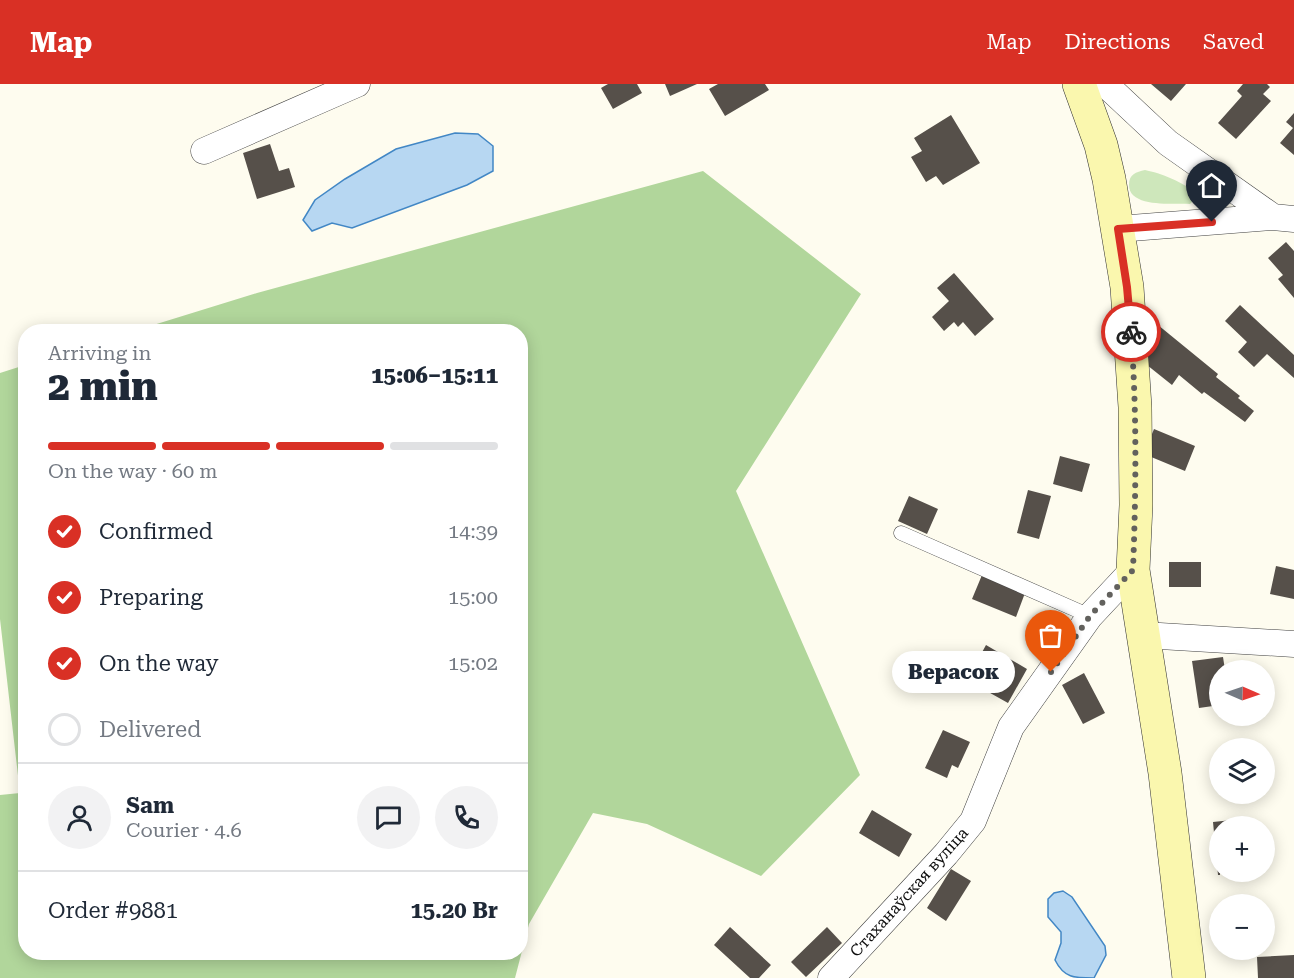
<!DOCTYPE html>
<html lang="en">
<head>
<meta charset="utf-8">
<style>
  :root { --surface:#fff; --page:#f2f2f3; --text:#1f2937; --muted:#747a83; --line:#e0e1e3; --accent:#d93025 }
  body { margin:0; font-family:"Roboto Serif",serif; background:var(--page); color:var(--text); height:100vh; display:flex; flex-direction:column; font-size:22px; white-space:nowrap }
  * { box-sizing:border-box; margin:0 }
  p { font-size:20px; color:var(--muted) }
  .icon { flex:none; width:33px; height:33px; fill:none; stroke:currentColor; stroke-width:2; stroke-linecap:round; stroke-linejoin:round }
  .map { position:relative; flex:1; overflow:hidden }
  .side { position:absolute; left:18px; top:240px; width:510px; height:636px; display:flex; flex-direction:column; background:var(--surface); border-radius:24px; box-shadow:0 3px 15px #0003 }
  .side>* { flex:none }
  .needle { width:39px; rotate:92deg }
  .tools { position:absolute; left:1209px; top:576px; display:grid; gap:12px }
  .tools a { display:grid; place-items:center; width:66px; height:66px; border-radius:50%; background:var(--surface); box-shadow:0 3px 15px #0003; font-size:30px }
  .pin { position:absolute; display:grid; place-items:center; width:51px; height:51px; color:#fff; margin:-62px -26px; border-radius:50% 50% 50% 0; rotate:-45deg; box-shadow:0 0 6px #0007 }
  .pin .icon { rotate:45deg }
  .courier { position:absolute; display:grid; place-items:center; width:60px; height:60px; margin:-30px; border:4px solid #d93025; border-radius:50%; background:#fff; color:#222; box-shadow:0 2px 8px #0007 }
  .bubble { position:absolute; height:42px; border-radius:21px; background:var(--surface); box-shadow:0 3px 15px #0003; font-size:20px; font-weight:800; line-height:42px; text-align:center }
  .headline em { font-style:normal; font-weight:800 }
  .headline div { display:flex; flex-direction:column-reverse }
  .headline { display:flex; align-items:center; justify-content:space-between; height:102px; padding:0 30px }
  h1 { font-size:39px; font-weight:800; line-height:45px }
  .bar { display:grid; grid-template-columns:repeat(4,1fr); gap:9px 6px; align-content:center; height:72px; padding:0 30px }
  .bar i { height:8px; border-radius:4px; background:var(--line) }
  .bar .active { background:var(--accent) }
  .bar p { grid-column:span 4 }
  .line { display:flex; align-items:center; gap:15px; padding:0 30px; border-top:2px solid var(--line) }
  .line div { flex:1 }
  .round { display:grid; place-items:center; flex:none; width:63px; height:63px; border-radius:32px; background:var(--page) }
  ol { padding:0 30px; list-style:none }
  li { display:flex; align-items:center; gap:18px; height:66px }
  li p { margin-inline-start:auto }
  li .icon { padding:6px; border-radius:50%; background:var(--accent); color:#fff; stroke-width:4 }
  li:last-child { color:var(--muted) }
  li i { width:33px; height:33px; border:3px solid var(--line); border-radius:50% }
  header { display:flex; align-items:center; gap:36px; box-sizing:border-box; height:84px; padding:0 30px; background:var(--accent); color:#fff }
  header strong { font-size:28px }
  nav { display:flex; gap:33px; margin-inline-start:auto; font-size:21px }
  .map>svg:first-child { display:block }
</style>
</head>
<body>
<header>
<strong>Map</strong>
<nav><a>Map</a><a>Directions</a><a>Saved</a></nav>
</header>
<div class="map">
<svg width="1294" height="894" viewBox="0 0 1294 894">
  <rect width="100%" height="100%" fill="#fefcef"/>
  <path fill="#cee7bb" d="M 1145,86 C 1160,89 1185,98 1195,110 L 1194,116 L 1190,120 C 1173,119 1129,124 1129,101 C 1129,90 1136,88 1145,86 Z"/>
  <path fill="#b1d69b" d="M 703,87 L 861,210 L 736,407 L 860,691 L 761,792 L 647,740 L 593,729 L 529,840 L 515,894 L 0,894 L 0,711 L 20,709 L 0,535 L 0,289 L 25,281 L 26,868 L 520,868 L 520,248 L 134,247 L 257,209 Z"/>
  <path fill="#b7d7f2" stroke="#4287c5" stroke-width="1.5" d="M 455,49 L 478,50 L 493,62 L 493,87 L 467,101 L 352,144 L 332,139 L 312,147 L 303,136 L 315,116 L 345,95 L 396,65 Z
    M 1063,807 L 1072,813 L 1105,862 L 1106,871 L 1094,894 C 1074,894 1064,894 1055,876 L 1061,859 L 1061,848 L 1048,833 L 1048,815 L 1054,809 Z"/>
  <path fill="#56504a" d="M 608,0 L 637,0 L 642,9 L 613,25 L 601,4 Z
    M 665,0 L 697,0 L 670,12 Z
    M 718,0 L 765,0 L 769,6 L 725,32 L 709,5 Z
    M 1151,0 L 1186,0 L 1171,17 Z
    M 1243,0 L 1267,0 L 1270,3 L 1263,10 L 1271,17 L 1236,55 L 1218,39 L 1242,12 L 1237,7 Z
    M 1294,29 L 1294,71 L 1280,59 L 1293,44 L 1286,38 Z
    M 951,31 L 980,79 L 943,101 L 936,92 L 926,98 L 911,73 L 922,67 L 914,54 Z
    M 270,60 L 279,87 L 289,84 L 295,103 L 257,115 L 243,69 Z
    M 1286,158 L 1294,167 L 1294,214 L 1278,195 L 1283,191 L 1268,174 Z
    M 954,189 L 994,235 L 975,252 L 963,238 L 958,243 L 954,238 L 944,247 L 932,233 L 949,217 L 937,204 Z
    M 1240,221 L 1294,271 L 1294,294 L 1267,270 L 1254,283 L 1238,268 L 1247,258 L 1225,237 Z
    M 1158,241 L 1218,290 L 1216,293 L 1240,312 L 1238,314 L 1254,327 L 1245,338 L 1204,308 L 1202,310 L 1179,291 L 1172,301 L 1142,277 L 1153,265 L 1144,258 Z
    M 1154,345 L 1195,362 L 1185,387 L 1144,370 Z
    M 1060,372 L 1090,380 L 1082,408 L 1053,400 Z
    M 1028,406 L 1051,412 L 1039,455 L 1017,449 Z
    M 909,412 L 938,425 L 927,450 L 898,437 Z
    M 1169,478 L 1201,478 L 1201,503 L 1169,503 Z
    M 1276,482 L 1294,486 L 1294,515 L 1270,510 Z
    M 982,491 L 1025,509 L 1016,533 L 972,515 Z
    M 986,561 L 1027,585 L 1008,619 L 967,596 Z
    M 1223,573 L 1225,586 L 1220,586 L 1220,621 L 1199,624 L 1192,577 Z
    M 1084,589 L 1105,629 L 1083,640 L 1062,601 Z
    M 943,646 L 970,658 L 958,684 L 952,681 L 947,694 L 925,684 Z
    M 872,726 L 912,750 L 899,773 L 859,749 Z
    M 1251,734 L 1252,742 L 1220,742 L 1220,791 L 1218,791 L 1213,738 Z
    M 951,785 L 971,797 L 946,837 L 927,824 Z
    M 730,843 L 771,881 L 759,894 L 750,894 L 714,861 Z
    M 827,843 L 842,859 L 806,893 L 791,878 Z
    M 1294,871 L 1294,894 L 1258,894 L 1257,873 Z"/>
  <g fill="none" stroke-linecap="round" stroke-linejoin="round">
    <g stroke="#414141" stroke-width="15">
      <path id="lane" d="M 901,449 L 1090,532"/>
    </g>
    <g stroke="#414141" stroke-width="27">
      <path id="street" d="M 1105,0 L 1168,59 L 1273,133
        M 204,67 L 357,0
        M 1118,145 L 1273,133 L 1294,135
        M 1143,551 L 1294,560
        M 831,894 L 946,770 L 973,737 L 1011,643 L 1090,532 L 1133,486"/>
    </g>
    <g stroke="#303030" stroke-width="34">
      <path id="secondary" d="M 1079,0 L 1101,61 L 1109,95 L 1127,203 L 1135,323 L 1136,421 L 1133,486 L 1165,689 L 1189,894"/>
    </g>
    <use href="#lane" stroke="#fff" stroke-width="14"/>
    <use href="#street" stroke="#fff" stroke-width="26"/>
    <use href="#secondary" stroke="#faf7ae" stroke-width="33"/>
  </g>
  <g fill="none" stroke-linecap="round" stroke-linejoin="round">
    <path stroke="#62615d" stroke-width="6" stroke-dasharray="0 10.8" d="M 1051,588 L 1090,532 L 1133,486 C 1136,407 1137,328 1131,248"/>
    <path stroke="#d93025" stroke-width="8" d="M 1131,248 L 1127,203 L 1118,145 L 1212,138"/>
  </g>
  <g text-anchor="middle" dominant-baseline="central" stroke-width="6" stroke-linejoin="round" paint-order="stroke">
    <g font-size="16" fill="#0e0e0e" stroke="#fff">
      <text transform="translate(909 808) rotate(-48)">Стаханаўская вуліца</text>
    </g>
  </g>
</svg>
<div class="tools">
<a><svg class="needle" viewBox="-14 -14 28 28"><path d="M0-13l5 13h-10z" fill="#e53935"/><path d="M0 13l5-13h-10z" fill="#747a83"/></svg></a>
<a><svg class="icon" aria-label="layers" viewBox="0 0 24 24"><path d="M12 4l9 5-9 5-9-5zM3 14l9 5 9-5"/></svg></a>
<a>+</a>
<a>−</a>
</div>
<div class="pin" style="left:1051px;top:588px;background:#ea580c"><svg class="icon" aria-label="bag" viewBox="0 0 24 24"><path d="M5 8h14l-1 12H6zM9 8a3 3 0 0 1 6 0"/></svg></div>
<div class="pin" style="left:1212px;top:138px;background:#1f2937"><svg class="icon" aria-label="home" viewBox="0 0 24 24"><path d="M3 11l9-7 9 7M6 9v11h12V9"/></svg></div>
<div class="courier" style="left:1131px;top:248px"><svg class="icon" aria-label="bike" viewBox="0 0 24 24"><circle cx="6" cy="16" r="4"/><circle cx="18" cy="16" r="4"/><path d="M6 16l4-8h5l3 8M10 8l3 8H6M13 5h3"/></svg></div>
<div class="bubble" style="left:892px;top:567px;width:123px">Верасок</div>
<section class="side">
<div class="headline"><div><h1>2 min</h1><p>Arriving in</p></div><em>15:06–15:11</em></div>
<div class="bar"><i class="active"></i><i class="active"></i><i class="active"></i><i></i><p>On the way · 60 m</p></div>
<ol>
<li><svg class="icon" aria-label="check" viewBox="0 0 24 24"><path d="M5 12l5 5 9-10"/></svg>Confirmed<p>14:39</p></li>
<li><svg class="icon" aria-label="check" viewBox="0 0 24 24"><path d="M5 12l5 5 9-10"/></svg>Preparing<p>15:00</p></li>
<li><svg class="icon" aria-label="check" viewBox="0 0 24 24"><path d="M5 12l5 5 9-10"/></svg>On the way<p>15:02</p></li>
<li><i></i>Delivered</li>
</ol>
<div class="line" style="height:108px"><a class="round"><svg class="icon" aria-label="person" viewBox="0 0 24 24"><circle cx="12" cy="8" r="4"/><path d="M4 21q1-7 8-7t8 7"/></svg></a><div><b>Sam</b><p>Courier · 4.6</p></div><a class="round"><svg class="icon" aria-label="chat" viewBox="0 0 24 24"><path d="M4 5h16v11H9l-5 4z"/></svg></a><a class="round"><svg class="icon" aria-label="phone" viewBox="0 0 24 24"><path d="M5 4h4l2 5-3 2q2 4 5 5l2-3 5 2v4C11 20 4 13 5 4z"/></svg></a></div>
<div class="line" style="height:78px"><div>Order #9881</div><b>15.20 Br</b></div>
</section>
</div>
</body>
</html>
